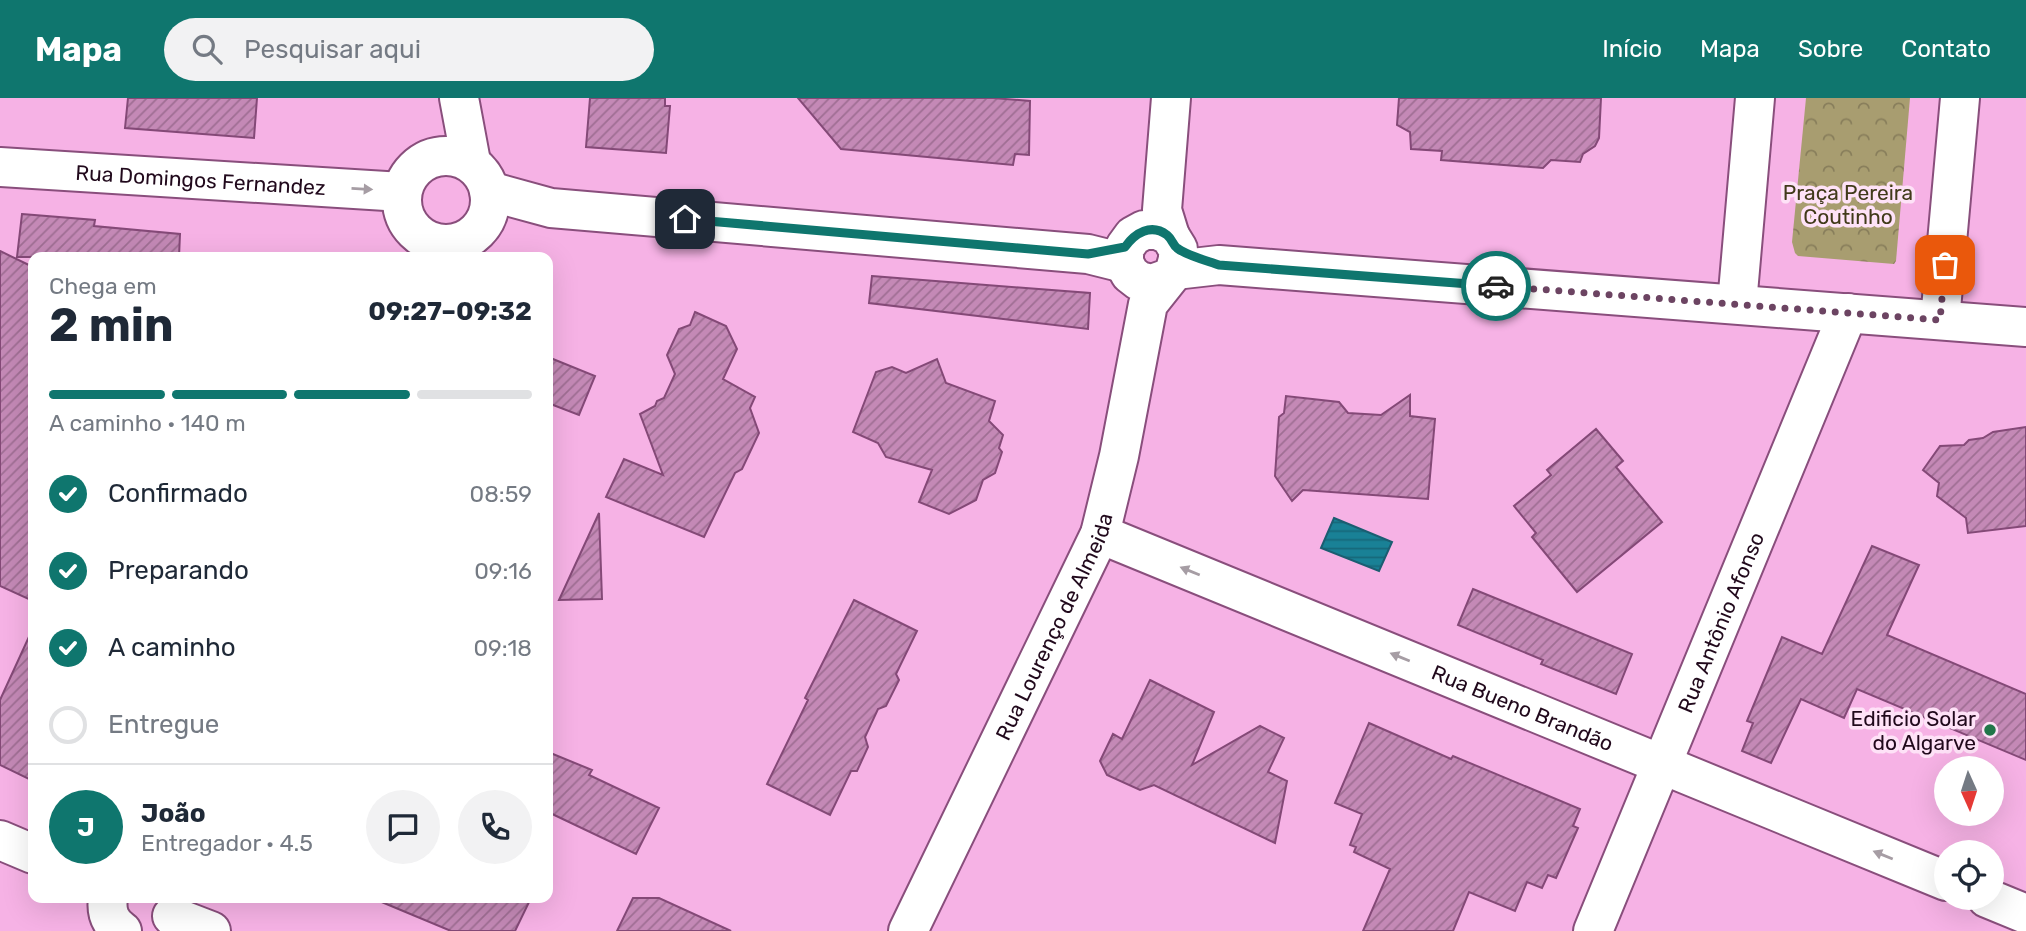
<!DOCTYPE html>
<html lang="pt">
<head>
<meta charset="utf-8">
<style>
  :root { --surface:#fff; --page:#f2f2f3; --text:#1f2937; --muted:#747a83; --line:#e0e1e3; --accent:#0f766e }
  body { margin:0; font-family:Rubik,sans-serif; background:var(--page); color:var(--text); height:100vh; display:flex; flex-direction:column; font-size:26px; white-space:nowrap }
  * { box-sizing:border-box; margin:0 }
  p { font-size:23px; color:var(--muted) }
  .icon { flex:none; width:38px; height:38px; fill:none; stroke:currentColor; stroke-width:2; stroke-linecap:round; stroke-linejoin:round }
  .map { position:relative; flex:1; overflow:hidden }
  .panel { position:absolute; left:28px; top:154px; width:525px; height:651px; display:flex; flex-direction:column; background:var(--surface); border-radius:14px; box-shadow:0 7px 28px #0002 }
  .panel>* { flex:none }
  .needle { width:46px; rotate:177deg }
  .fabs { position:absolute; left:1934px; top:658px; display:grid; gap:14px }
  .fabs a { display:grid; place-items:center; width:70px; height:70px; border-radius:50%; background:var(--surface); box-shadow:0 7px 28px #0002; font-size:35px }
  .pin { position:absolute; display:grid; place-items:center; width:60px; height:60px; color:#fff; margin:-30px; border-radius:14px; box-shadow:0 4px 10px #0006 }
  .courier { position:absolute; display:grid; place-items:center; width:70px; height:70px; margin:-35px; border:5px solid #0f766e; border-radius:50%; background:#fff; color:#222; box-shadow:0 2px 9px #0007 }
  .head em { font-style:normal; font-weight:700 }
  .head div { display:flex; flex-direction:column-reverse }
  .head { display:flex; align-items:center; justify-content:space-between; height:119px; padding:0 21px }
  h1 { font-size:46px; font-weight:700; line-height:52px }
  .bar { display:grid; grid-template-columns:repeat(4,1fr); gap:10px 7px; align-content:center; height:84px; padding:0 21px }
  .bar i { height:9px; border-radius:5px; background:var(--line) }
  .bar .on { background:var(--accent) }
  .bar p { grid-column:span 4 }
  .line { display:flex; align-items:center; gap:18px; padding:0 21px; border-top:2px solid var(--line) }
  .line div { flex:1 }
  .round { display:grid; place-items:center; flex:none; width:74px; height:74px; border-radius:37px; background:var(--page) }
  ol { padding:0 21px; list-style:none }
  li { display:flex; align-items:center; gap:21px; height:77px }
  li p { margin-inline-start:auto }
  li .icon { padding:7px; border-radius:50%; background:var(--accent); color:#fff; stroke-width:4 }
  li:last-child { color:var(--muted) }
  li i { width:38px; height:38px; border:4px solid var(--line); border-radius:50% }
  header { display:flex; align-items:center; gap:42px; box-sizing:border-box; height:98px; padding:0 35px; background:var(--accent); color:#fff }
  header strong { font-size:33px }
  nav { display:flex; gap:38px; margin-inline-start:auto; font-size:24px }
  .search { width:490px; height:63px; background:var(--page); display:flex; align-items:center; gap:18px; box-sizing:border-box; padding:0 24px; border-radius:38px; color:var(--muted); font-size:26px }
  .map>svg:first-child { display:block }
</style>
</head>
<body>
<header>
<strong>Mapa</strong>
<div class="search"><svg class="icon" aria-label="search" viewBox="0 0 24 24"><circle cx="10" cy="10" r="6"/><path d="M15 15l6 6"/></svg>Pesquisar aqui</div>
<nav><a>Início</a><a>Mapa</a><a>Sobre</a><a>Contato</a></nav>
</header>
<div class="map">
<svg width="2026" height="833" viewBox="0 0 2026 833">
  <defs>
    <pattern id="park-crowns" width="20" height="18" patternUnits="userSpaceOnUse" patternTransform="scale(1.75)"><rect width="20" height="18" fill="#a89d70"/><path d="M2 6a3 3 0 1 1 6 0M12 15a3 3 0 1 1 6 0" fill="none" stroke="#887e5b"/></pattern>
    <pattern id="water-rules" width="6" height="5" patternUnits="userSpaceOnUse" patternTransform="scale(1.75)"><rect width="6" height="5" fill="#198196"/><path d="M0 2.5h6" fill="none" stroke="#16687a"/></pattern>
    <pattern id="building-hatch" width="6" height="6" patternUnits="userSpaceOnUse" patternTransform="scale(1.75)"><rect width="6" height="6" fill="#c489b6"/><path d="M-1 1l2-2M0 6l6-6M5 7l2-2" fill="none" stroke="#9f6e93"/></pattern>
  </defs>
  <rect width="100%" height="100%" fill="#f6b2e5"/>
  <path fill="url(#park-crowns)" d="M 1806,0 L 1910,0 L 1896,163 L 1894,166 L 1798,158 L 1795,155 L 1792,144 Z"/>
  <path fill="url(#water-rules)" stroke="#1b5d71" stroke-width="2" d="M 1334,420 L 1392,444 L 1379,473 L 1321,450 Z"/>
  <path fill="url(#building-hatch)" stroke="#844977" stroke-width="2" d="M 128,0 L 257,0 L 254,40 L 125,30 Z
    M 590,0 L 665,0 L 665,8 L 670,8 L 666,55 L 586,49 Z
    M 798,0 L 993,0 L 1030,3 L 1029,57 L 1015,56 L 1013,67 L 841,51 Z
    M 1399,0 L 1601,0 L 1599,40 L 1595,48 L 1583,56 L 1580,64 L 1551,62 L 1543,70 L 1441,62 L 1442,53 L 1411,51 L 1410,34 L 1397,27 Z
    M 22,116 L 95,122 L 94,128 L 180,136 L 179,159 L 17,159 Z
    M 0,153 L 33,169 L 33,503 L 0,488 Z
    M 872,178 L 1090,195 L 1088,231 L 869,205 Z
    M 695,214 L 726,228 L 737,251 L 723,281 L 755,299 L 750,310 L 759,335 L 742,371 L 735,375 L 704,439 L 606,399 L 624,361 L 663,377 L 640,316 L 655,308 L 657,303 L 664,300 L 675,276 L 667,257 L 679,231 L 690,227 Z
    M 548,259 L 595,278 L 579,317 L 548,305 Z
    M 937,261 L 946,285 L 995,303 L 989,323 L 1003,337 L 999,350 L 1002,354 L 995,375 L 983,382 L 976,402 L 949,416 L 919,404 L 932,372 L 886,359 L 878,345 L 853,334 L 876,274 L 892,269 L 906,275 Z
    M 1410,297 L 1410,318 L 1435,321 L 1428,401 L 1303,392 L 1292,403 L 1275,378 L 1279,319 L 1284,315 L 1286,298 L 1339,304 L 1348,315 L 1381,317 Z
    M 2026,329 L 2026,428 L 1968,435 L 1966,420 L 1937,398 L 1939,385 L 1923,372 L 1940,348 L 1964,347 L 1969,342 L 1983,340 L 1993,334 Z
    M 1596,331 L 1623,363 L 1616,369 L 1662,424 L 1577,494 L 1532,439 L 1536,435 L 1514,408 L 1551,377 L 1547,372 Z
    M 599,415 L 602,501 L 559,502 Z
    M 1872,448 L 1919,467 L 1887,537 L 2026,596 L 2026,662 L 1857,591 L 1844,620 L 1801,601 L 1771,665 L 1742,653 L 1753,625 L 1747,623 L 1782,539 L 1822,556 Z
    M 1473,491 L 1632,556 L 1616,596 L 1541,566 L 1543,562 L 1458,527 Z
    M 854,502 L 917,533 L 896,576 L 899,582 L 886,608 L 878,611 L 865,639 L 868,649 L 857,673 L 851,673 L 830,717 L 767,686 L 808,602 L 805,600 Z
    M 33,530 L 33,683 L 0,667 L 0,602 Z
    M 1150,582 L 1214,614 L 1192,667 L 1260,628 L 1284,640 L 1268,674 L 1287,683 L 1275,745 L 1154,687 L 1140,692 L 1107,677 L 1100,663 L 1113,636 L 1122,641 Z
    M 1369,625 L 1451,661 L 1453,658 L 1580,711 L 1573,728 L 1578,730 L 1556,780 L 1548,777 L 1542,790 L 1527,784 L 1515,813 L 1469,794 L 1453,833 L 1363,833 L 1390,771 L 1354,754 L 1356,749 L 1350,747 L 1362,716 L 1335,705 Z
    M 548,654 L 592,672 L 589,677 L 659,710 L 636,756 L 548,714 Z
    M 372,800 L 531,800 L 515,833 L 451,833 Z
    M 633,800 L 659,800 L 731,833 L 617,833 Z"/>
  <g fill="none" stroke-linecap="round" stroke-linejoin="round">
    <g stroke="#894e7c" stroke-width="42">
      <g id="minor">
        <path d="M 459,0 L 471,64"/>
        <circle cx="446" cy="102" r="44"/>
        <path id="s1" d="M 0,69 L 402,94"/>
        <path d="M 489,93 L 551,110 L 1088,156 L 1124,165"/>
        <path d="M 1170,138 L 1162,112 L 1171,0"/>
        <path d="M 1175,172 L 1219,167 L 2026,229"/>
        <path d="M 1737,206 L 1755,0"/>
        <path d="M 1940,222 L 1960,0"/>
        <path id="s2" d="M 1100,436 L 1946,783"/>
        <path d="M 0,742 L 33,756"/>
        <path d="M 108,800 C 106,814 110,825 122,833"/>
        <path d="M 1987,800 L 2026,816"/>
        <path d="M 172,818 L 211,833"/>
        <path id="s3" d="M 908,833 L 1100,436 L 1119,358 L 1148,206 L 1175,172 L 1178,161 L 1178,151 L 1170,138 L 1158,132 L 1144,132 L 1133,138 L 1125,149 L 1124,157 L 1124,165 L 1130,176 L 1139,183 L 1152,186 L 1166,181"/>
        <path id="s4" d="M 1593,833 L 1848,215"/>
      </g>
    </g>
    <use href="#minor" stroke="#fff" stroke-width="38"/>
  </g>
  <defs><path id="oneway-solid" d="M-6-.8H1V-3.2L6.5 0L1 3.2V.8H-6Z" transform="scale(1.75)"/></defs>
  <g fill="#a69da4">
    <use href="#oneway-solid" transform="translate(362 91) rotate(3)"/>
    <use href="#oneway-solid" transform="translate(1190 473) rotate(-158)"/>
    <use href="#oneway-solid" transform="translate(1400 559) rotate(-158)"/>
    <use href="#oneway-solid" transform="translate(1883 757) rotate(-158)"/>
  </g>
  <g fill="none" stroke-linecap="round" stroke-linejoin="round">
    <path stroke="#6c4462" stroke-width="7" stroke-dasharray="0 12.6" d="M 1496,188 L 1940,222 L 1945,167"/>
    <path stroke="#0f766e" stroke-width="9" d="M 685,121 L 1088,156 L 1125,149 C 1135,135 1151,125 1167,137 C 1172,141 1173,147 1177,150 C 1185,157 1208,163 1219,167 L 1496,188"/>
  </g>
  <circle fill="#217649" stroke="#fee2f7" stroke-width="2.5" cx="1990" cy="632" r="7"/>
  <g text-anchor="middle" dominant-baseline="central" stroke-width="7" stroke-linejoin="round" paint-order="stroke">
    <g font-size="21" fill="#21091c" stroke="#fee2f7">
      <text stroke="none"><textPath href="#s1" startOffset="201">Rua Domingos Fernandez</textPath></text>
      <text stroke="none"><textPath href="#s4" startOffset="334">Rua Antônio Afonso</textPath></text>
      <text stroke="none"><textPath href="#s3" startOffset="338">Rua Lourenço de Almeida</textPath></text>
      <text stroke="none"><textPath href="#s2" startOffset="457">Rua Bueno Brandão</textPath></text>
    </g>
    <g font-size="21" fill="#413a1a" stroke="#fee2f7">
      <text x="1848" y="94">Praça Pereira<tspan x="1848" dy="24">Coutinho</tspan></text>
    </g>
    <g font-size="21" fill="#21091c" stroke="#fee2f7" text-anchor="end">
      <text x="1976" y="620">Edificio Solar<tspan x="1976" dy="24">do Algarve</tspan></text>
    </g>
  </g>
</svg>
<div class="fabs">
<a><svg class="needle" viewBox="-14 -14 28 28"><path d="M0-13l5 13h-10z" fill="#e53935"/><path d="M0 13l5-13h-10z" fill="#747a83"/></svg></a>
<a><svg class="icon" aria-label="locate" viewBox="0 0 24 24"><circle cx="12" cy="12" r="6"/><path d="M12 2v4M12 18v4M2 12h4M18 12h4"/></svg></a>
</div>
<div class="pin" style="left:1945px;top:167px;background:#ea580c"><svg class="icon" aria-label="bag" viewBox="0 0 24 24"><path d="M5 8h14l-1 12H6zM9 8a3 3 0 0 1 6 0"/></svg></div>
<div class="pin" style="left:685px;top:121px;background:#1f2937"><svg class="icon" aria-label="home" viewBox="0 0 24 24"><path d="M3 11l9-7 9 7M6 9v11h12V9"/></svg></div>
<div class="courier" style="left:1496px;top:188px"><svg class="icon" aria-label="car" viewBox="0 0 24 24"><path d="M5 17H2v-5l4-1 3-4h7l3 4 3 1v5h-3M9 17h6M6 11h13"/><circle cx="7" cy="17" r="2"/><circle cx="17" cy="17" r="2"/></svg></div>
<section class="panel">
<div class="head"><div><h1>2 min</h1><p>Chega em</p></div><em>09:27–09:32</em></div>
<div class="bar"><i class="on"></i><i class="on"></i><i class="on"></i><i></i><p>A caminho · 140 m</p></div>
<ol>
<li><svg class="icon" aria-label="check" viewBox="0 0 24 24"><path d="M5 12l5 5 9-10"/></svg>Confirmado<p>08:59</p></li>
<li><svg class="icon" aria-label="check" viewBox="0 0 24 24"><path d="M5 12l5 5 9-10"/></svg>Preparando<p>09:16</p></li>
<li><svg class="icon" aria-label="check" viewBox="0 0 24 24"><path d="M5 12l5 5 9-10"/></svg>A caminho<p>09:18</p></li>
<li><i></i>Entregue</li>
</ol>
<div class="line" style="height:126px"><b class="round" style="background:var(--accent);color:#fff">J</b><div><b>João</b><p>Entregador · 4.5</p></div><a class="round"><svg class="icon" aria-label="chat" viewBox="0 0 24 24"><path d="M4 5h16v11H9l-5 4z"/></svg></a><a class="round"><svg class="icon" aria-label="phone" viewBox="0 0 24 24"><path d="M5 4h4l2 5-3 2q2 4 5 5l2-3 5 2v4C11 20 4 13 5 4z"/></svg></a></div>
</section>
</div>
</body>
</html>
